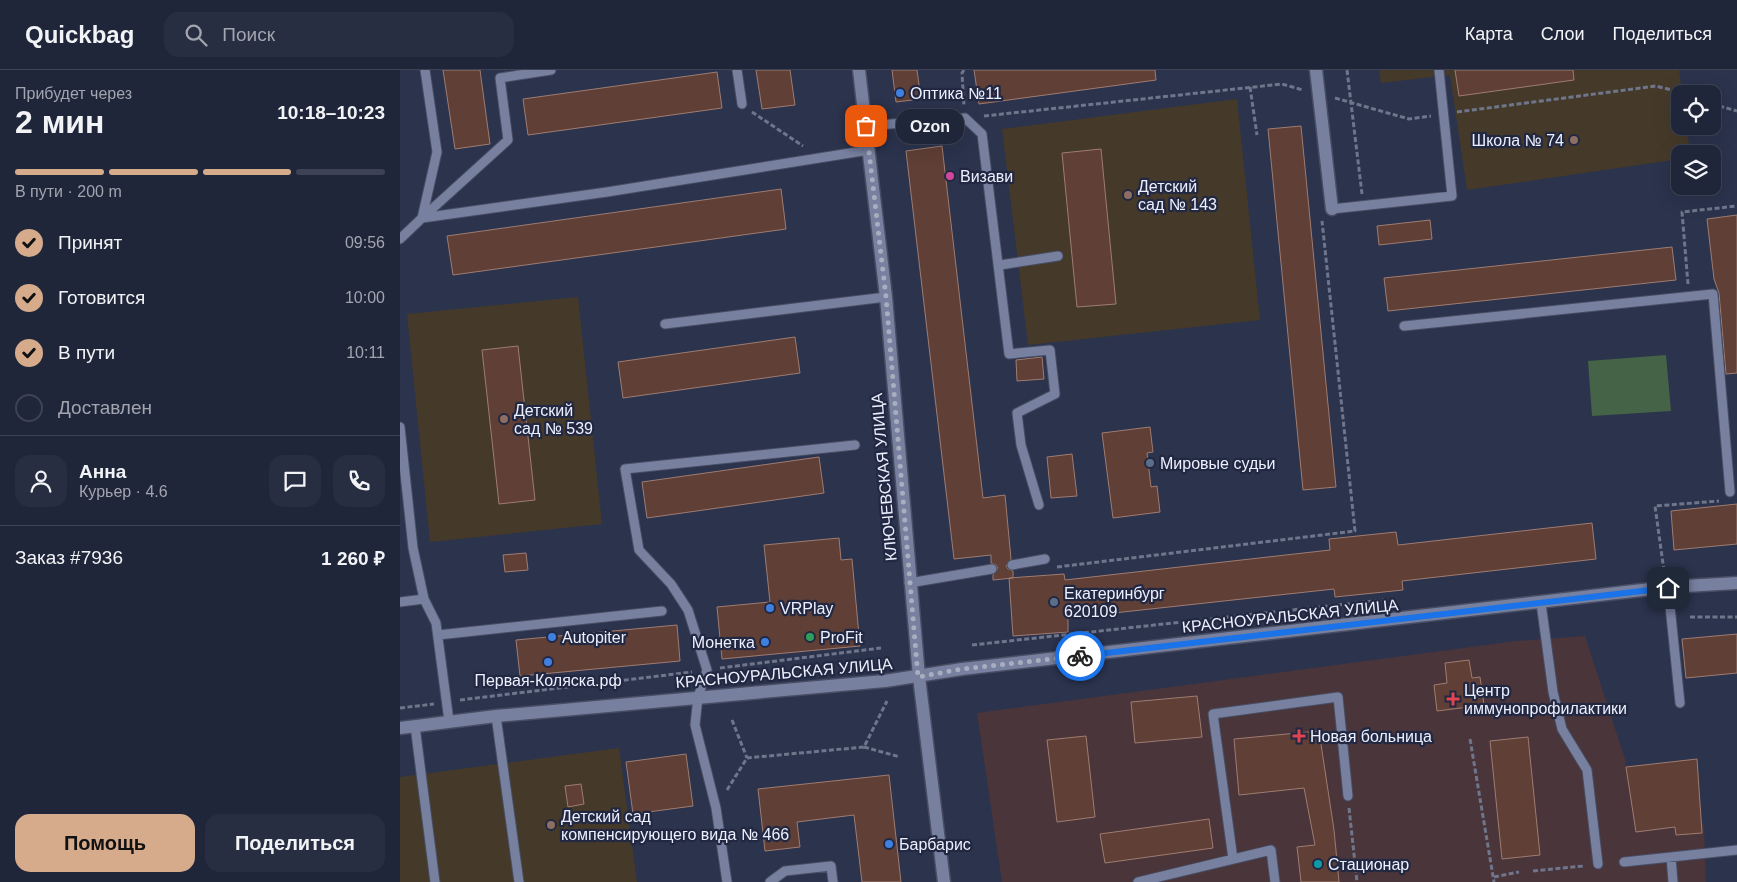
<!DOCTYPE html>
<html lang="ru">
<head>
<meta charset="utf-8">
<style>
  :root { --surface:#20263a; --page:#282e42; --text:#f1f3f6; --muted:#a2a5af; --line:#3d4354; --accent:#d6ab8b }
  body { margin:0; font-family:Arial,sans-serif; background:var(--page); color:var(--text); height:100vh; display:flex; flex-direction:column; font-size:19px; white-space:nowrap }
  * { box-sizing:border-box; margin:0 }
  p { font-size:16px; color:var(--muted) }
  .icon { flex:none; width:28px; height:28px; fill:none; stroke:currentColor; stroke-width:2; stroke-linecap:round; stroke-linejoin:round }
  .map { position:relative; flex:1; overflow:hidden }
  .side { display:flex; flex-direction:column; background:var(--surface); width:400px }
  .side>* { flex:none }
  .controls { position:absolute; left:1271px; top:15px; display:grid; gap:10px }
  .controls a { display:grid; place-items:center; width:50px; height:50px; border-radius:10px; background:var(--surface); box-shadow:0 5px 20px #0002,0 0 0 1px var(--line); font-size:25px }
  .pin { position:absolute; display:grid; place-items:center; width:42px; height:42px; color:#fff; margin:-21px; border-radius:10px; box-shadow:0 2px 8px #0006 }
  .courier { position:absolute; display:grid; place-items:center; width:50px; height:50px; margin:-25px; border:4px solid #1a73e8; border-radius:50%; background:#fff; color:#222; box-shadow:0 1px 6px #0007 }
  .bubble { position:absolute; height:35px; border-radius:15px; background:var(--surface); box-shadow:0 5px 20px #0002,0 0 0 1px var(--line); font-size:16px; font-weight:800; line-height:35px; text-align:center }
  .head em { font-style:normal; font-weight:800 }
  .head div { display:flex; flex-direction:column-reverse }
  .head { display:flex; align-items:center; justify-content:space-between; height:85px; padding:0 15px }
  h1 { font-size:32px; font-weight:800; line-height:38px }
  .bar { display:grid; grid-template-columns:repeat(4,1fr); gap:8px 5px; align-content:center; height:60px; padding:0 15px }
  .bar i { height:6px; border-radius:4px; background:var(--line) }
  .bar .current { background:var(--accent) }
  .bar p { grid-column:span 4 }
  .line { display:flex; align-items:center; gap:12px; padding:0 15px; border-top:1px solid var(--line) }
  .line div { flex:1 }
  .round { display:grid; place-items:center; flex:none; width:52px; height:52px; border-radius:15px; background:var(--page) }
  ol { padding:0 15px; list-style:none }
  li { display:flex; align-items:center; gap:15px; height:55px }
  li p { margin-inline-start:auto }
  li .icon { padding:5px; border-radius:50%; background:var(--accent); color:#111; stroke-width:4 }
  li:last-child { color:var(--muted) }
  li i { width:28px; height:28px; border:2px solid var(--line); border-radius:50% }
  .primary-button { display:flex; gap:10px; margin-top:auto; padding:10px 15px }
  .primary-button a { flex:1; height:58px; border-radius:15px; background:var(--accent); color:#111; font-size:20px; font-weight:800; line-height:58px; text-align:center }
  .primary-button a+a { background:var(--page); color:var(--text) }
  header { display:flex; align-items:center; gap:30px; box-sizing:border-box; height:70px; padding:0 25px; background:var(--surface); border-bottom:1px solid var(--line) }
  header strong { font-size:24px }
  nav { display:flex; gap:28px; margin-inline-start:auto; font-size:18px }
  .search { width:350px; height:45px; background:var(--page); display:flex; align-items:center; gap:12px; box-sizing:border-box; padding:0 18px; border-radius:15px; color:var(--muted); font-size:19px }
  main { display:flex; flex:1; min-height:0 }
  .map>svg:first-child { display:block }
</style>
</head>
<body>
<header>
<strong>Quickbag</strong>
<div class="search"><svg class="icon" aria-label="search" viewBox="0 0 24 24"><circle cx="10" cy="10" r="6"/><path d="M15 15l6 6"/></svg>Поиск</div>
<nav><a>Карта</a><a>Слои</a><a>Поделиться</a></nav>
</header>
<main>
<section class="side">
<div class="head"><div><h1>2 мин</h1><p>Прибудет через</p></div><em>10:18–10:23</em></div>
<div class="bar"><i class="current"></i><i class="current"></i><i class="current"></i><i></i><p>В пути · 200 m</p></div>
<ol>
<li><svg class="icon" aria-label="check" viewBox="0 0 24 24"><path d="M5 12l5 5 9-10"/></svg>Принят<p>09:56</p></li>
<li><svg class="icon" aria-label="check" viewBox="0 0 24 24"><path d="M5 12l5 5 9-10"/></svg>Готовится<p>10:00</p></li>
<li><svg class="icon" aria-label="check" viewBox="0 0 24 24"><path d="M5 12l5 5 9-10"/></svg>В пути<p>10:11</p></li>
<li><i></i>Доставлен</li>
</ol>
<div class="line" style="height:90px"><a class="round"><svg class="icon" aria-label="person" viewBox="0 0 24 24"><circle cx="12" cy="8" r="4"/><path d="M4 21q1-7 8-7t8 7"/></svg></a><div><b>Анна</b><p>Курьер · 4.6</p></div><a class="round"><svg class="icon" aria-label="chat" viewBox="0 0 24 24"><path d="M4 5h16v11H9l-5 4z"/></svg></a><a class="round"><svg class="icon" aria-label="phone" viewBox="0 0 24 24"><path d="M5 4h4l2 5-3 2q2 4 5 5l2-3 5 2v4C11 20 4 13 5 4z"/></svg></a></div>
<div class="line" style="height:65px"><div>Заказ #7936</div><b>1 260 ₽</b></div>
<div class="primary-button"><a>Помощь</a><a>Поделиться</a></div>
</section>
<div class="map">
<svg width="1337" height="812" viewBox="0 0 1337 812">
  <rect width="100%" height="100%" fill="#2b334d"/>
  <path fill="#453a2a" d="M 979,0 L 1279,0 L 1282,24 L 1280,24 L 1280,56 L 1287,56 L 1290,84 L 1280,84 L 1280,89 L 1067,120 L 1050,5 L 981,13 Z
    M 837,29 L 860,250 L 628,275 L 602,59 Z
    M 178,227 L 202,454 L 30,472 L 7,244 Z
    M 219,678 L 237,812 L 0,812 L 0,707 Z"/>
  <path fill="#4a353b" d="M 1185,566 L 1225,689 L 1236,762 L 1304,754 L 1306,812 L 602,812 L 577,643 L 1116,571 Z"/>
  <path fill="#456346" d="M 1266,285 L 1271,341 L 1192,346 L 1188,291 Z"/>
  <path fill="#5f3f36" stroke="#9f7c71" d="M 43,0 L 80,0 L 90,74 L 55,79 Z
    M 356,0 L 390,0 L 395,35 L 362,39 Z
    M 492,0 L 517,0 L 521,29 L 496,32 Z
    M 574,0 L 755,0 L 756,10 L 579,34 Z
    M 1055,0 L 1173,0 L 1174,10 L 1059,26 Z
    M 317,2 L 322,38 L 128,65 L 123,29 Z
    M 901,56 L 936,417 L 903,420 L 868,59 Z
    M 542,76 L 583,428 L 605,425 L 611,489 L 606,496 L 608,499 L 613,501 L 613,508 L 593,510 L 593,505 L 598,498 L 596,495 L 591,493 L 591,485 L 554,489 L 506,81 Z
    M 701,79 L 716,234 L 677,237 L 662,83 Z
    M 381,119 L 386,159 L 53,205 L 47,166 Z
    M 1337,145 L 1337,303 L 1326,304 L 1319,223 L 1314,209 L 1307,149 Z
    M 1030,150 L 1032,169 L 979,175 L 977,156 Z
    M 1272,177 L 1276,210 L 988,241 L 984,208 Z
    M 395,267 L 400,303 L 223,328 L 218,292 Z
    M 118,276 L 135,430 L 99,434 L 82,280 Z
    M 642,287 L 644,309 L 617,311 L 616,290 Z
    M 750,357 L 753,382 L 747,383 L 751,417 L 757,416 L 760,442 L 713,448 L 702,363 Z
    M 672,384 L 677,426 L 651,428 L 647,387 Z
    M 419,387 L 424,423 L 247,448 L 242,412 Z
    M 1337,434 L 1337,474 L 1274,480 L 1271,441 Z
    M 1192,453 L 1196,489 L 1002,511 L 1003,520 L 935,527 L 934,519 L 668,548 L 668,562 L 613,566 L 609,508 L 664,504 L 665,510 L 930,480 L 929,469 L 996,462 L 998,475 Z
    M 439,468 L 441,490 L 452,489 L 460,576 L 322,589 L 317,537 L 370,532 L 364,475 Z
    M 126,483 L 128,500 L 105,502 L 103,485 Z
    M 277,555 L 280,591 L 120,606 L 116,570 Z
    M 1337,564 L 1337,603 L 1286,608 L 1282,569 Z
    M 1069,590 L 1072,608 L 1080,607 L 1084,635 L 1037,641 L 1034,615 L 1047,613 L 1045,593 Z
    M 797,626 L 802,667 L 735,673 L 731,632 Z
    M 919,661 L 934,760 L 939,812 L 901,812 L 897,777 L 915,775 L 904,718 L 839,725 L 834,669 Z
    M 686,666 L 695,747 L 657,752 L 647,670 Z
    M 1128,667 L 1140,785 L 1102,789 L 1090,671 Z
    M 286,684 L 293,736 L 233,744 L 226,692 Z
    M 1297,689 L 1302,763 L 1276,765 L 1275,757 L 1236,762 L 1226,697 Z
    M 489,705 L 501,812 L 462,812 L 454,745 L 397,752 L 400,777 L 365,781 L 358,719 Z
    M 181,714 L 184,734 L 168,737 L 165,716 Z
    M 809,749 L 813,778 L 705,793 L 700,764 Z"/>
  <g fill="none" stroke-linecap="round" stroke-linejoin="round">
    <g stroke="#484d63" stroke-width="11">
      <path id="service" d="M 337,0 L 342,34
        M 466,56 L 565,48 L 582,64 L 609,284 L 650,280 L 655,324 L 617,343 L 621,375 L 639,435
        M 932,139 L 1052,126 L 1039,0
        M 22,148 L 207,122 L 469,80
        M 22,148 L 108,70 L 100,8 L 151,0
        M 0,169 L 22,148 L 37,82 L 25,0
        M 600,195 L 658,186
        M 265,254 L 486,227
        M 1004,256 L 1313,224 L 1330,422
        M 0,357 L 13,478 L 24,529 L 36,553 L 49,651
        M 612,495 L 645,489
        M 509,513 L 592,499
        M 1268,517 L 1280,633
        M 0,532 L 24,529
        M 1141,533 L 1153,622 L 1162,659 L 1187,700 L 1198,794
        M 38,565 L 262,541
        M 96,646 L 119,812
        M 15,656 L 35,812
        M 1271,787 L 1273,812
        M 833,789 L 813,644 L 938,627 L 948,726
        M 1224,792 L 1337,780
        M 327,812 L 316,738 L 295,655 L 298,627 L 307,600 L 288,540 L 271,514 L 239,480 L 225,399 L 455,375
        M 370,812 L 385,801 L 431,796 L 433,812
        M 738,812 L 871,780 L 875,812"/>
    </g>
    <g stroke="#484d63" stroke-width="15">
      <path id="minor" d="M 459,0 L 486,227 L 519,607 L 544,812
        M 916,0 L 932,139
        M 0,658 L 96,646 L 485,611 L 562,599 L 1268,517 L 1337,513"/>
    </g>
    <path stroke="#6f768b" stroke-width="3" stroke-dasharray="5 2.5" stroke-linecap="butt" d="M 564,0 L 562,3 L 564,36
      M 947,0 L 962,124
      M 850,17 L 857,65
      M 935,28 L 1009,49 L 1031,46
      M 1312,34 L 1337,41
      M 352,42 L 403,76
      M 1057,42 L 1256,16 L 1287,24
      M 584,46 L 882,14 L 903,20
      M 1288,214 L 1282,142 L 1337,136
      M 657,497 L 955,461 L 922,151
      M 1264,501 L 1255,436 L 1319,431
      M 1290,547 L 1337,547
      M 572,575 L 983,530 L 984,534
      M 320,598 L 481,578
      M 60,630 L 292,602
      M 0,638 L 34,634
      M 332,650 L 347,688
      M 1070,669 L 1094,812
      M 464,677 L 500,687
      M 327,720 L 347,688 L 464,677 L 487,631
      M 949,738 L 957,812
      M 1133,801 L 1184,796
      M 1094,807 L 1119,802"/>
    <use href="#service" stroke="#77809f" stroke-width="9"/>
    <use href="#minor" stroke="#77809f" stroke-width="12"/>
  </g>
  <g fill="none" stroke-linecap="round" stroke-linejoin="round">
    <path stroke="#a8aec0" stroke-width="5" stroke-dasharray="0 9" d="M 466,56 L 486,227 L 518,607 L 562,599 L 680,586"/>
    <path stroke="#1a73e8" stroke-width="6" d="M 680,586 L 1268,518"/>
  </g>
  <g fill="#3f7fe0" stroke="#222842" stroke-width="2">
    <circle cx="500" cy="23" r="5"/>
    <circle cx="370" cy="538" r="5"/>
    <circle cx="152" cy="567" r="5"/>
    <circle cx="365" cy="572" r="5"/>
    <circle cx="148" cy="592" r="5"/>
    <circle cx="489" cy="774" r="5"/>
  </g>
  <g fill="#8d6e63" stroke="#222842" stroke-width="2">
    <circle cx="1174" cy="70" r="5"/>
    <circle cx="728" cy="125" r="5"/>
    <circle cx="104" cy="349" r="5"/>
    <circle cx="151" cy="755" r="5"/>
  </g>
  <circle fill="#d1479c" stroke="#222842" stroke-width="2" cx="550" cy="106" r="5"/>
  <g fill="#5c6f8a" stroke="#222842" stroke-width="2">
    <circle cx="750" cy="393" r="5"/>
    <circle cx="654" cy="532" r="5"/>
  </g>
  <circle fill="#2e9e5b" stroke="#222842" stroke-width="2" cx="410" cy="567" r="5"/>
  <g fill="#e0444e" stroke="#222842" stroke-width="2">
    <path d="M1050.5 621.5h5v5h5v5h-5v5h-5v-5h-5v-5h5z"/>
    <path d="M896.5 658.5h5v5h5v5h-5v5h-5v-5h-5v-5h5z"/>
  </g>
  <circle fill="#0f9aa8" stroke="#222842" stroke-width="2" cx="918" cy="794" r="5"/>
  <g text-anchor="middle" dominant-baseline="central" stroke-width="4.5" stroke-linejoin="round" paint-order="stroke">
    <g font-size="16" fill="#ecf0fe" stroke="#222842" text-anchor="start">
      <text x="510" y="23">Оптика №11</text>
      <text x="1164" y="70" text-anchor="end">Школа № 74</text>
      <text x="560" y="106">Визави</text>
      <text x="738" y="116">Детский<tspan x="738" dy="18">сад № 143</tspan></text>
      <text x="114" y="340">Детский<tspan x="114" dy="18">сад № 539</tspan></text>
      <text x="760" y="393">Мировые судьи</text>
      <text x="664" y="523">Екатеринбург<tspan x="664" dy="18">620109</tspan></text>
      <text x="380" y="538">VRPlay</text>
      <text x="162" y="567">Autopiter</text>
      <text x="420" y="567">ProFit</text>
      <text x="355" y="572" text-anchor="end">Монетка</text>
      <text x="148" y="610" text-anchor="middle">Первая-Коляска.рф</text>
      <text x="1064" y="620">Центр<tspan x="1064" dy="18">иммунопрофилактики</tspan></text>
      <text x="910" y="666">Новая больница</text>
      <text x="161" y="746">Детский сад<tspan x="161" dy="18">компенсирующего вида № 466</tspan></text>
      <text x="499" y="774">Барбарис</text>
      <text x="928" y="794">Стационар</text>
    </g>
    <g font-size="16" fill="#ecf0fe" stroke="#222842">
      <text transform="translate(484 407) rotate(-95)">КЛЮЧЕВСКАЯ УЛИЦА</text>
      <text transform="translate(890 546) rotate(-6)">КРАСНОУРАЛЬСКАЯ УЛИЦА</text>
      <text transform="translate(384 603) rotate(-5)">КРАСНОУРАЛЬСКАЯ УЛИЦА</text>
    </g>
  </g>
</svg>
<div class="controls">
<a><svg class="icon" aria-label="locate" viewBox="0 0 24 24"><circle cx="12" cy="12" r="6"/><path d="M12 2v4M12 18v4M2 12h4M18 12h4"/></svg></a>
<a><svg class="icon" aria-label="layers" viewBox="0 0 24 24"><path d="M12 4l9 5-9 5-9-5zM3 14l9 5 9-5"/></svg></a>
</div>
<div class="pin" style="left:466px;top:56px;background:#ea580c"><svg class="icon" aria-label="bag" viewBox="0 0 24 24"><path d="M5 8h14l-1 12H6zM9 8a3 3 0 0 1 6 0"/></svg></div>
<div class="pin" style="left:1268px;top:518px;background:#1f2937"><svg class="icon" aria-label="home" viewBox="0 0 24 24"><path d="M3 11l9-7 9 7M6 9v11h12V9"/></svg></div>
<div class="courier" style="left:680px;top:586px"><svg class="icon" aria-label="bike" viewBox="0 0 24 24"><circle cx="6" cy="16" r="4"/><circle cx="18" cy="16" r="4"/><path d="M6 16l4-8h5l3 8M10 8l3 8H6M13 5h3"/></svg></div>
<div class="bubble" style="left:496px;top:39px;width:68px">Ozon</div>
</div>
</main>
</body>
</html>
